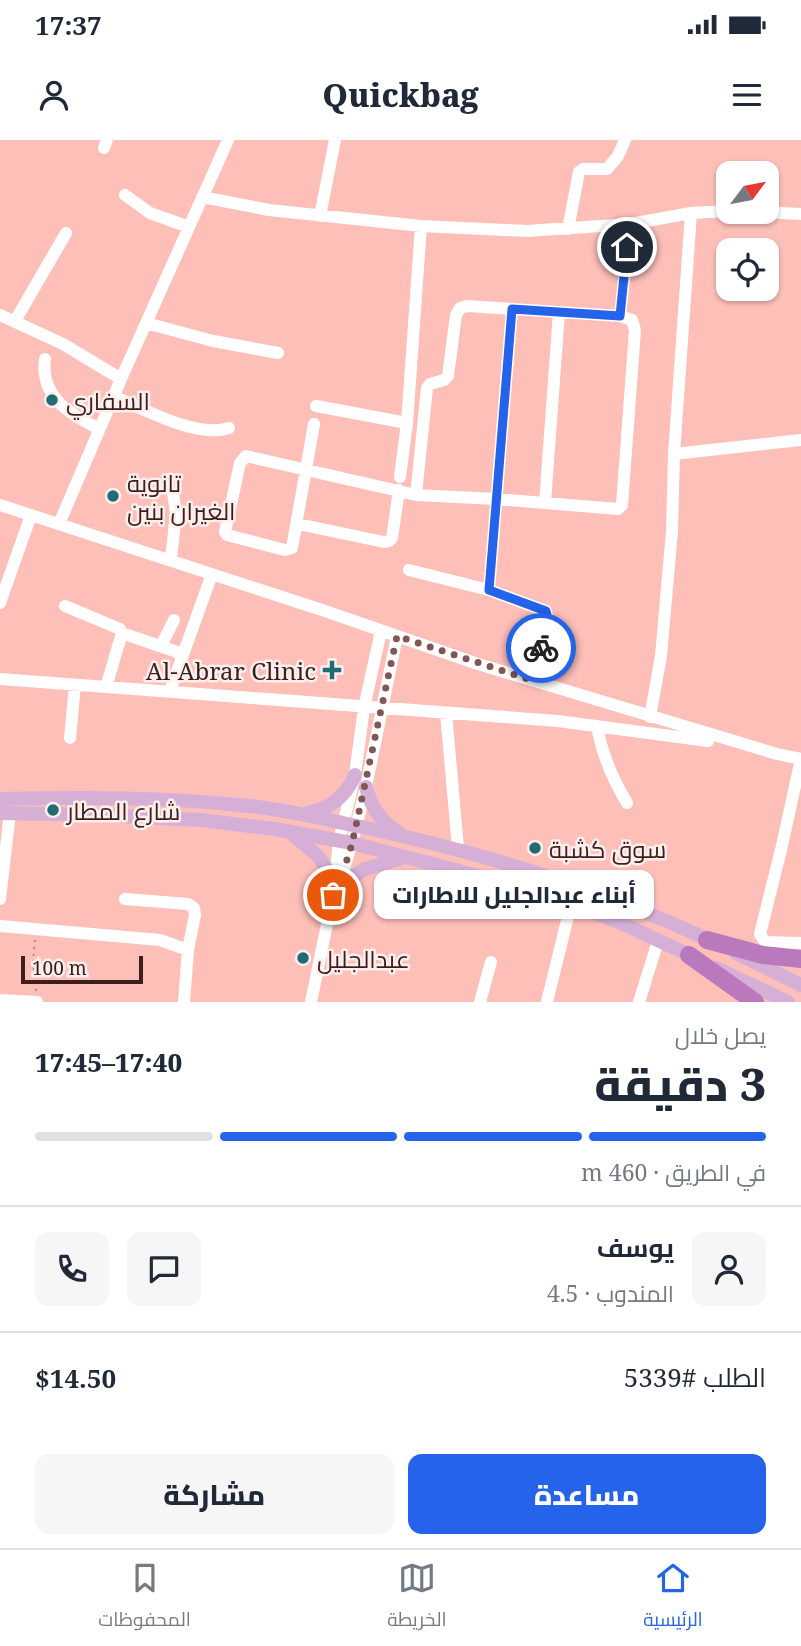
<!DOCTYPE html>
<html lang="ar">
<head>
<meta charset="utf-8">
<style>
  :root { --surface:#fff; --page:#f6f6f7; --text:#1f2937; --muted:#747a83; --line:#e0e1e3; --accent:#2563eb }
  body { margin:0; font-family:"Noto Serif",Cairo,serif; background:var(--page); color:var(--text); direction:rtl; height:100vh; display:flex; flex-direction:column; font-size:26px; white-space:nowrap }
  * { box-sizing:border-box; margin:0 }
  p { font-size:23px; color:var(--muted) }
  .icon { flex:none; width:38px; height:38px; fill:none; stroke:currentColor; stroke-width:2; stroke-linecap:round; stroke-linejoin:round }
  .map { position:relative; height:862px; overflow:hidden; direction:ltr }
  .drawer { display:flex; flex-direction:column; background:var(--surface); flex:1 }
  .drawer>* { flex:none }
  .needle { width:46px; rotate:58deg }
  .fabs { position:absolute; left:716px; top:21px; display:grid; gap:14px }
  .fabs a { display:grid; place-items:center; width:63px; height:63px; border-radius:14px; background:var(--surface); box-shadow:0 2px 5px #0004; font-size:35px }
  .scale { position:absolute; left:21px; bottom:18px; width:122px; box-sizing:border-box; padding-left:7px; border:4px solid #3c1f1d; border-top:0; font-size:19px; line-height:24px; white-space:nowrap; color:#3c1f1d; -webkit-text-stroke:5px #feeeec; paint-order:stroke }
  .pin { position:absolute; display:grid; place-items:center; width:60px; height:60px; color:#fff; margin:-30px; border:4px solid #fff; border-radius:50%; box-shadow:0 2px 7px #0007 }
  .courier { position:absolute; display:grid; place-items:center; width:70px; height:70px; margin:-35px; border:5px solid #2563eb; border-radius:50%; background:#fff; color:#222; box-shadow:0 2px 9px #0007 }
  .bubble { position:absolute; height:49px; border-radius:14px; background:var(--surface); box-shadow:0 2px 5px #0004; font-size:23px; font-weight:800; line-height:49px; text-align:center; direction:rtl }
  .head em { font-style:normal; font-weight:800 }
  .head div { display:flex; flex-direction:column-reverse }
  .head { display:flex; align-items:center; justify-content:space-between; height:119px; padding:0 35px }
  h1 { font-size:46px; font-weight:800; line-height:52px }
  .bar { display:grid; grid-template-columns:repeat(4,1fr); gap:10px 7px; align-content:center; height:84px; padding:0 35px }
  .bar i { height:9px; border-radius:5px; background:var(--line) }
  .bar .active { background:var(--accent) }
  .bar p { grid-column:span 4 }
  .line { display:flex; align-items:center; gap:18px; padding:0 35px; border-top:2px solid var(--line) }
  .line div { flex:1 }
  .round { display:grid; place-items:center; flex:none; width:74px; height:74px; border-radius:14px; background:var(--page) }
  .action { display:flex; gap:14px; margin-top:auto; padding:14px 35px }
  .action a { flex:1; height:80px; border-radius:14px; background:var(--accent); color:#fff; font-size:28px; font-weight:800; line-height:80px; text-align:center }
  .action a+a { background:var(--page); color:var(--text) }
  .status { display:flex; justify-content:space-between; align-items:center; height:49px; padding:0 35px; background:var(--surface); direction:ltr }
  .status svg { height:19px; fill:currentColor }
  header { display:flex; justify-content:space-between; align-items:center; height:91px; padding:0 35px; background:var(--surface); font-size:32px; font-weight:800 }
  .dock { display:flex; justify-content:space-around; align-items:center; height:98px; border-top:2px solid var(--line); background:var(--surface); font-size:19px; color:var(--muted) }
  .dock a { display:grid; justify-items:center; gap:4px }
  .dock .active { color:var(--accent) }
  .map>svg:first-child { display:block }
</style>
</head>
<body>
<div class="status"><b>17:37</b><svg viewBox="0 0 49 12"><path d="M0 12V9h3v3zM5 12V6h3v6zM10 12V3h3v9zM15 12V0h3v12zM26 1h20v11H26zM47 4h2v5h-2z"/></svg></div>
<header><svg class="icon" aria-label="menu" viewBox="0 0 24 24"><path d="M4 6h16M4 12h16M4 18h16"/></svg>Quickbag<svg class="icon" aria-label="person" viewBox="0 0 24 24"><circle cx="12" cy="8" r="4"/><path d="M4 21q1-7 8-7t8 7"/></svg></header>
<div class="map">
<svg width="801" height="862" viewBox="0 0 801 862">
  <rect width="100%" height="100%" fill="#febfb9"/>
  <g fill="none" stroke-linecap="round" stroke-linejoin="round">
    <path stroke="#b98681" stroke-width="2" stroke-dasharray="2 5" stroke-linecap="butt" d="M 35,800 L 33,821 L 36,851"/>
    <path stroke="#fff" stroke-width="12" d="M 104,8 L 107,0
      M 125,55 L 150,73 L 189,87
      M 202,57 L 269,70 L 421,86 L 527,91 L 630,84 L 691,73 L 728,71
      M 763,72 L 801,74
      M 320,76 L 335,0
      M 568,89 L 579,32 L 583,29 L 607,29 L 618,16 L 625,0
      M 0,175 L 63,204 L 121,239
      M 620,176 L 630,84
      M 15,181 L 66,93
      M 146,183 L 213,201 L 278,213
      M 45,219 C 40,258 70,273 99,289
      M 113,256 C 144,269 198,299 229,288
      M 316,266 L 407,283 L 400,337
      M 407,283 L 421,86
      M 314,284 L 292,408 L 285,410 L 227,395 L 225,392 L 240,323 L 246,316 L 416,355 L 496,359 L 618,369 L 622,365 L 635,190 L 632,180 L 620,176 L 467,166 L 460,168 L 456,175 L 448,236 L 444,240 L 430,244 L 427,248 L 416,355
      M 674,314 L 801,300
      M 545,363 L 559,172
      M 0,365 L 325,471 L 478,524 L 777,614 L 801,619
      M 59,384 L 121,239 L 228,0
      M 298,384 L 384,402 L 389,401 L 392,398 L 399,350
      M 171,419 L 176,373 L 173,353
      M 409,430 L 489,450 L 546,471 L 549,484 L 531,540
      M 489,450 L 512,169
      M 0,463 L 31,375
      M 65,466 L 120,489 L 122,493 L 106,547
      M 122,493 L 183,514
      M 161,506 L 174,480
      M 0,539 L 558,581 L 708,601
      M 170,551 L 212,434
      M 446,573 L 458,708
      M 650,577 L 661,516 L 672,391 L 674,314 L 691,73
      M 597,586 C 602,615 612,638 627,663
      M 70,598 L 75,545
      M 801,619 L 781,710 L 760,794 L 765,802 L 801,803
      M 338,747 L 352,703 L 366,647 L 397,496
      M 0,759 L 10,673
      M 125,759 L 188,764 L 194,768 L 195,775 L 188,810 L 184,862
      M 0,786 L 160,800 L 188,810
      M 0,860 L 37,862
      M 311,862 L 333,755 L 339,701 L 355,635 L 364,568 L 381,491
      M 480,862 L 491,822
      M 547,862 L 571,764
      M 639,862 L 658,801"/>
    <path stroke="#d6afd7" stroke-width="14" d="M 366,647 C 371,667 380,682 398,692
      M 0,659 C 83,657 166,657 249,666 C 280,669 311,676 343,683 C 471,709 596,746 715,803
      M 0,673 L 100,675 L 201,680 L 275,689 L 352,703 L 501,742 L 571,764 L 621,783 L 698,819
      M 307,673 C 330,669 346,656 355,635
      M 293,695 L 318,716 L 333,739
      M 339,745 L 365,729 L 402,718
      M 736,813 L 801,845
      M 716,828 L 788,862"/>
    <path stroke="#ba79bd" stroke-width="18" d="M 707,800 L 763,815 L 801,819
      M 689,815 L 755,862"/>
  </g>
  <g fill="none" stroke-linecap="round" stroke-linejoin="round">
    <path stroke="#805754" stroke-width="7" stroke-dasharray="0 12.6" d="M 333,755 L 339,745 L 352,704 L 397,496 L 531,540 L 541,508"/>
    <path stroke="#2563eb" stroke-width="9" d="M 541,508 L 549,484 L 546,471 L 489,450 L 512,169 L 620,176 L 627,107"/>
  </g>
  <g fill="#216c74" stroke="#feeeec" stroke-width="2.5">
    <circle cx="52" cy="260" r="7"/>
    <circle cx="113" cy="356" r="7"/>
    <path d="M328.5 519.5h7v7h7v7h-7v7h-7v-7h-7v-7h7z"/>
    <circle cx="53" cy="670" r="7"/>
    <circle cx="535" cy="708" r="7"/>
    <circle cx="303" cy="818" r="7"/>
  </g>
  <g text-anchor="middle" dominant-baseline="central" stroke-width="5" stroke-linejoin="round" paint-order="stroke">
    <g font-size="24" fill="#3c1f1d" stroke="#feeeec" text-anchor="start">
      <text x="66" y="260">السفاري</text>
      <text x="127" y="342">تانوية<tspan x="127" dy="28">الغيران بنين</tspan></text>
      <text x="316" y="530" text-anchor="end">Al-Abrar Clinic</text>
      <text x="67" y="670">شارع المطار</text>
      <text x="549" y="708">سوق كشبة</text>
      <text x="317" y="818">عبدالجليل</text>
    </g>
  </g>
</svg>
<div class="fabs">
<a><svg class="needle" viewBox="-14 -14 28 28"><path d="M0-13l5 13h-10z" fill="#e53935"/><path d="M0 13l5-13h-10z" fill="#747a83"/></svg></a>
<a><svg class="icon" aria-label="locate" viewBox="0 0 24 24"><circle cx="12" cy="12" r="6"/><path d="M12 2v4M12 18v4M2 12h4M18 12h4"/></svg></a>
</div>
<div class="scale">100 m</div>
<div class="pin" style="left:333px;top:755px;background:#ea580c"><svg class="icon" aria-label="bag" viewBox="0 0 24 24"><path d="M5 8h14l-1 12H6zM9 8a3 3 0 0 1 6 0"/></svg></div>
<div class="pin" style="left:627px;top:107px;background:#1f2937"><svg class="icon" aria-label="home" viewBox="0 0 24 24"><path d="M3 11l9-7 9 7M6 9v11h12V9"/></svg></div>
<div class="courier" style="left:541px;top:508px"><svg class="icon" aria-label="bike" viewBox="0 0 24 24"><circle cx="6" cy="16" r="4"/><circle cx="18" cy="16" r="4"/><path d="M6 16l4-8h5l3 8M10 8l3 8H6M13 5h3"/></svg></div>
<div class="bubble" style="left:374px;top:730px;width:280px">أبناء عبدالجليل للاطارات</div>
</div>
<section class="drawer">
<div class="head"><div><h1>3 دقيقة</h1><p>يصل خلال</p></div><em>17:40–17:45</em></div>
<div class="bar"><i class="active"></i><i class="active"></i><i class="active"></i><i></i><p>في الطريق · 460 m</p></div>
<div class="line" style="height:126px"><a class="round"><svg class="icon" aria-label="person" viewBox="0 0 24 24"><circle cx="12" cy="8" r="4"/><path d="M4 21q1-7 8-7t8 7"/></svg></a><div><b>يوسف</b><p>المندوب · 4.5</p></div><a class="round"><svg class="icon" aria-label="chat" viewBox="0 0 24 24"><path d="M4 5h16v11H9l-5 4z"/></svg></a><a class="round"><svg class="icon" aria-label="phone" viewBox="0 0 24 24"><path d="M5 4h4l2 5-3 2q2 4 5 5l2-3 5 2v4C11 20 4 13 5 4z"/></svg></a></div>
<div class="line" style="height:91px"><div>الطلب #5339</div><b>$14.50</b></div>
<div class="action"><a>مساعدة</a><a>مشاركة</a></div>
</section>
<nav class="dock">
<a class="active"><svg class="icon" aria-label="home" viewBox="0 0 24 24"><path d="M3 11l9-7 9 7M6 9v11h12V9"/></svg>الرئيسية</a>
<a><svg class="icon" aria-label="map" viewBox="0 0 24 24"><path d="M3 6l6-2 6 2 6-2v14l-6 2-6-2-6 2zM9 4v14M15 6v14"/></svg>الخريطة</a>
<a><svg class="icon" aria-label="saved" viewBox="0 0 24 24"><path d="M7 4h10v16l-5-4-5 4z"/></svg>المحفوظات</a>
</nav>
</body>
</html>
